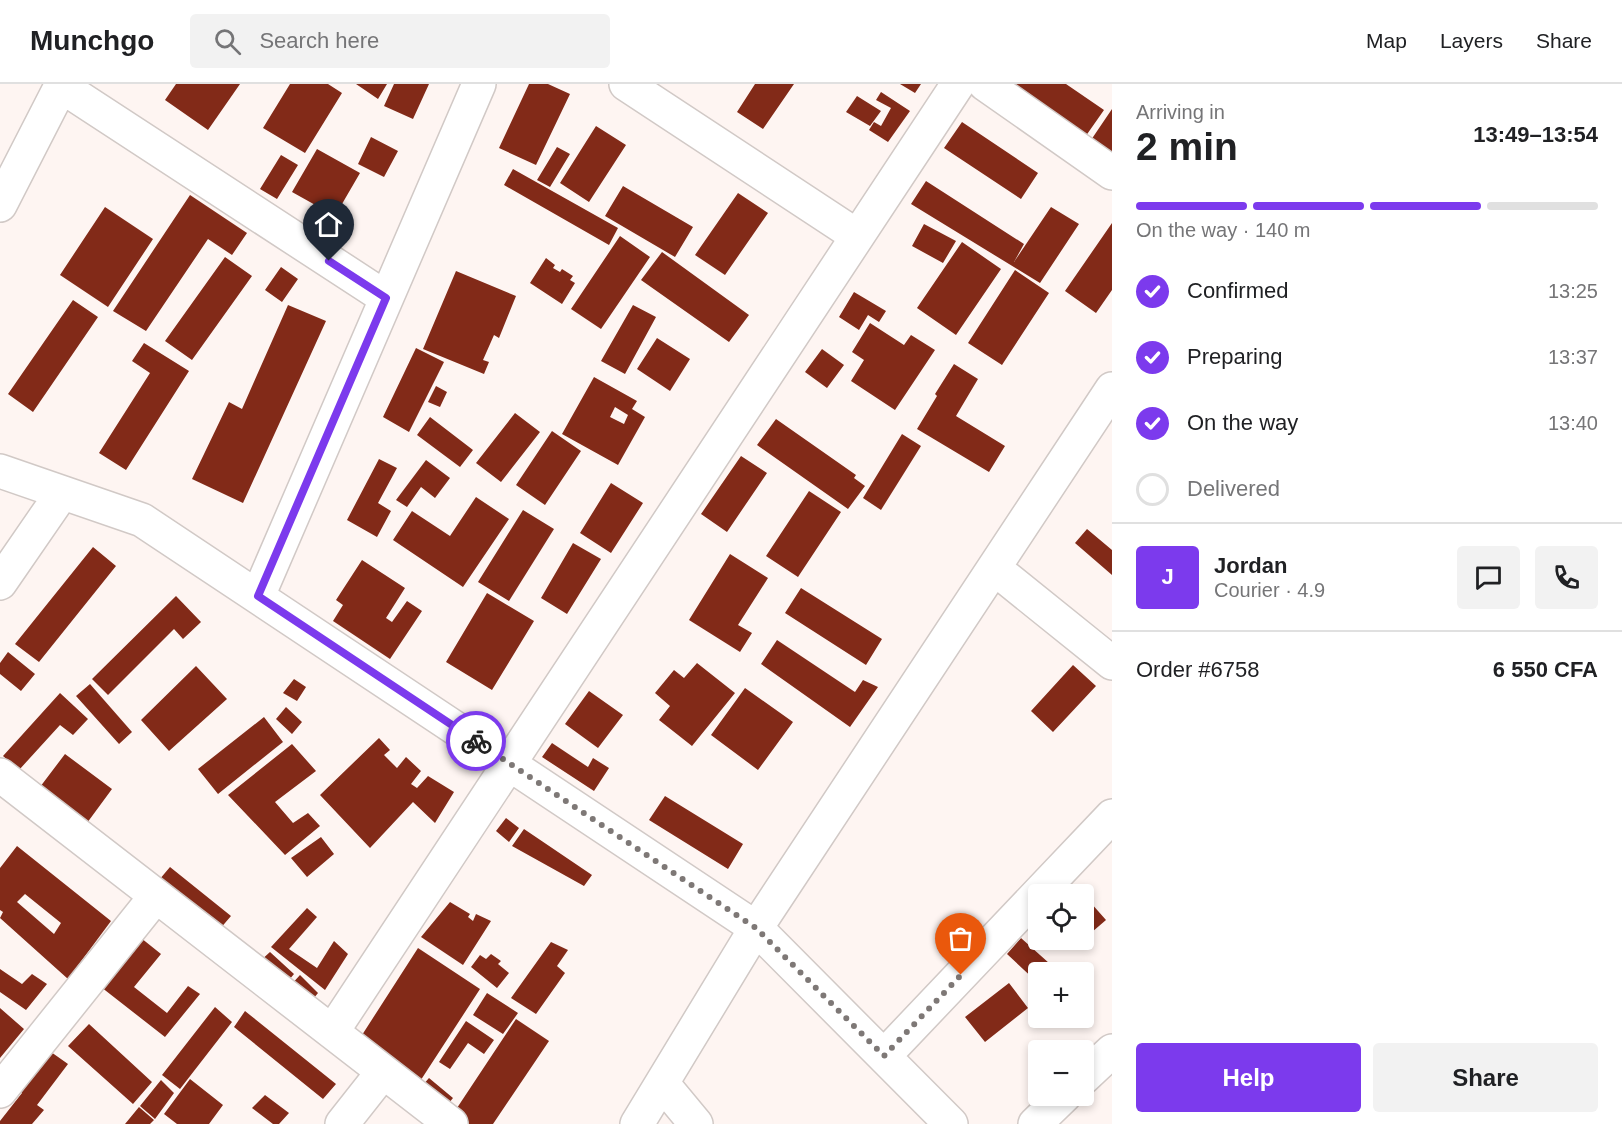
<!DOCTYPE html>
<html lang="en">
<head>
<meta charset="utf-8">
<style>
  :root { --surface:#fff; --page:#f2f2f2; --text:#202124; --muted:#757577; --line:#e0e0e0; --accent:#7c3aed }
  body { margin:0; font-family:Helvetica,sans-serif; background:var(--page); color:var(--text); height:100vh; display:flex; flex-direction:column; font-size:22px; white-space:nowrap }
  * { box-sizing:border-box; margin:0 }
  p { font-size:20px; color:var(--muted) }
  .icon { flex:none; width:33px; height:33px; fill:none; stroke:currentColor; stroke-width:2; stroke-linecap:round; stroke-linejoin:round }
  .map { position:relative; flex:1; overflow:hidden }
  .details { display:flex; flex-direction:column; background:var(--surface); width:510px }
  .details>* { flex:none }
  .fabs { position:absolute; left:1028px; top:800px; display:grid; gap:12px }
  .fabs a { display:grid; place-items:center; width:66px; height:66px; border-radius:6px; background:var(--surface); box-shadow:0 3px 9px #0003; font-size:30px }
  .pin { position:absolute; display:grid; place-items:center; width:51px; height:51px; color:#fff; margin:-62px -26px; border-radius:50% 50% 50% 0; rotate:-45deg; box-shadow:0 0 6px #0007 }
  .pin .icon { rotate:45deg }
  .courier { position:absolute; display:grid; place-items:center; width:60px; height:60px; margin:-30px; border:4px solid #7c3aed; border-radius:50%; background:#fff; color:#222; box-shadow:0 2px 8px #0007 }
  .overview em { font-style:normal; font-weight:800 }
  .overview div { display:flex; flex-direction:column-reverse }
  .overview { display:flex; align-items:center; justify-content:space-between; height:102px; padding:0 24px }
  h1 { font-size:39px; font-weight:800; line-height:45px }
  .bar { display:grid; grid-template-columns:repeat(4,1fr); gap:9px 6px; align-content:center; height:72px; padding:0 24px }
  .bar i { height:8px; border-radius:4px; background:var(--line) }
  .bar .on { background:var(--accent) }
  .bar p { grid-column:span 4 }
  .line { display:flex; align-items:center; gap:15px; padding:0 24px; border-top:2px solid var(--line) }
  .line div { flex:1 }
  .round { display:grid; place-items:center; flex:none; width:63px; height:63px; border-radius:6px; background:var(--page) }
  ol { padding:0 24px; list-style:none }
  li { display:flex; align-items:center; gap:18px; height:66px }
  li p { margin-inline-start:auto }
  li .icon { padding:6px; border-radius:50%; background:var(--accent); color:#fff; stroke-width:4 }
  li:last-child { color:var(--muted) }
  li i { width:33px; height:33px; border:3px solid var(--line); border-radius:50% }
  .cta { display:flex; gap:12px; margin-top:auto; padding:12px 24px }
  .cta a { flex:1; height:69px; border-radius:6px; background:var(--accent); color:#fff; font-size:24px; font-weight:800; line-height:69px; text-align:center }
  .cta a+a { background:var(--page); color:var(--text) }
  header { display:flex; align-items:center; gap:36px; box-sizing:border-box; height:84px; padding:0 30px; background:var(--surface); border-bottom:2px solid var(--line) }
  header strong { font-size:28px }
  nav { display:flex; gap:33px; margin-inline-start:auto; font-size:21px }
  .search { width:420px; height:54px; background:var(--page); display:flex; align-items:center; gap:15px; box-sizing:border-box; padding:0 21px; border-radius:6px; color:var(--muted); font-size:22px }
  main { display:flex; flex:1; min-height:0 }
  .map>svg:first-child { display:block }
</style>
</head>
<body>
<header>
<strong>Munchgo</strong>
<div class="search"><svg class="icon" aria-label="search" viewBox="0 0 24 24"><circle cx="10" cy="10" r="6"/><path d="M15 15l6 6"/></svg>Search here</div>
<nav><a>Map</a><a>Layers</a><a>Share</a></nav>
</header>
<main>
<div class="map">
<svg width="1112" height="1040" viewBox="0 0 1112 1040">
  <rect width="100%" height="100%" fill="#fef5f2"/>
  <path fill="#822a18" fill-rule="evenodd" d="M 176,0 L 240,0 L 208,46 L 165,16 Z
    M 290,0 L 328,0 L 342,9 L 305,69 L 263,44 Z
    M 356,0 L 387,0 L 378,15 Z
    M 394,0 L 429,0 L 413,35 L 384,22 Z
    M 529,0 L 548,0 L 570,10 L 536,81 L 499,64 Z
    M 755,0 L 794,0 L 763,45 L 737,28 Z
    M 900,0 L 921,0 L 915,9 Z
    M 1002,0 L 1066,0 L 1104,26 L 1083,56 Z
    M 881,8 L 910,27 L 888,58 L 869,46 L 874,38 L 881,42 L 891,24 L 876,16 Z
    M 857,12 L 881,27 L 870,42 L 846,28 Z
    M 1112,25 L 1112,70 L 1091,56 Z
    M 962,38 L 1038,89 L 1021,115 L 944,64 Z
    M 596,42 L 626,61 L 589,118 L 560,99 Z
    M 371,53 L 398,67 L 384,93 L 358,80 Z
    M 557,63 L 570,70 L 550,103 L 537,96 Z
    M 317,65 L 360,89 L 335,132 L 292,108 Z
    M 281,71 L 298,81 L 277,115 L 260,105 Z
    M 513,85 L 618,144 L 609,161 L 504,101 Z
    M 926,97 L 1024,160 L 1014,178 L 1051,123 L 1079,140 L 1040,199 L 911,120 Z
    M 623,102 L 693,143 L 675,173 L 605,132 Z
    M 738,109 L 768,129 L 725,191 L 695,171 Z
    M 190,111 L 247,149 L 232,171 L 208,155 L 146,247 L 113,227 Z
    M 105,123 L 153,155 L 108,223 L 60,191 Z
    M 1112,139 L 1112,206 L 1096,229 L 1065,207 Z
    M 924,140 L 956,157 L 943,179 L 912,162 Z
    M 620,152 L 650,173 L 601,245 L 571,225 Z
    M 962,158 L 1001,185 L 956,251 L 917,224 Z
    M 662,168 L 749,231 L 729,258 L 641,196 Z
    M 225,173 L 252,192 L 192,276 L 165,257 Z
    M 546,174 L 555,181 L 553,184 L 560,188 L 562,185 L 573,192 L 570,196 L 575,199 L 562,220 L 530,199 Z
    M 281,183 L 298,195 L 282,218 L 265,206 Z
    M 1015,186 L 1049,209 L 1002,281 L 968,259 Z
    M 456,187 L 516,212 L 499,254 L 494,251 L 483,276 L 489,278 L 484,290 L 423,265 Z
    M 854,208 L 886,227 L 879,238 L 868,231 L 859,246 L 839,233 Z
    M 73,216 L 98,233 L 33,328 L 8,310 Z
    M 288,221 L 326,237 L 243,419 L 192,395 L 229,318 L 242,325 Z
    M 633,221 L 656,233 L 625,290 L 601,277 Z
    M 870,239 L 904,261 L 911,251 L 935,266 L 895,326 L 851,297 L 864,276 L 852,268 Z
    M 657,254 L 690,275 L 670,307 L 637,285 Z
    M 144,259 L 189,287 L 126,386 L 99,369 L 150,289 L 132,277 Z
    M 416,264 L 444,278 L 409,348 L 383,333 Z
    M 822,265 L 844,281 L 827,304 L 805,288 Z
    M 954,280 L 978,295 L 956,332 L 1005,362 L 989,388 L 917,345 L 937,312 L 935,310 Z
    M 594,293 L 637,317 L 632,325 L 645,333 L 618,381 L 562,350 ZM 615,323 L 628,331 L 624,340 L 610,333 Z
    M 436,302 L 447,308 L 440,323 L 428,318 Z
    M 515,329 L 540,348 L 501,398 L 476,379 Z
    M 430,333 L 473,366 L 460,383 L 417,351 Z
    M 776,335 L 856,391 L 854,394 L 865,402 L 848,425 L 757,361 Z
    M 552,347 L 581,367 L 545,421 L 516,401 Z
    M 902,350 L 921,362 L 881,426 L 863,414 Z
    M 741,372 L 767,389 L 727,448 L 701,430 Z
    M 379,375 L 397,384 L 378,419 L 391,427 L 377,453 L 347,436 Z
    M 426,376 L 450,394 L 435,414 L 421,403 L 407,423 L 396,416 Z
    M 611,399 L 643,419 L 611,469 L 580,449 Z
    M 809,407 L 841,428 L 798,493 L 766,472 Z
    M 476,413 L 509,435 L 463,503 L 393,456 L 412,427 L 450,452 Z
    M 523,426 L 554,445 L 509,517 L 478,498 Z
    M 1087,445 L 1112,466 L 1112,491 L 1075,459 Z
    M 573,459 L 601,475 L 567,530 L 541,514 Z
    M 93,463 L 116,482 L 39,578 L 15,560 Z
    M 730,470 L 768,494 L 738,541 L 752,549 L 740,568 L 689,536 Z
    M 362,476 L 405,504 L 386,534 L 392,538 L 407,517 L 422,527 L 390,575 L 333,537 L 343,521 L 336,516 Z
    M 801,504 L 882,555 L 866,581 L 785,529 Z
    M 487,509 L 534,537 L 492,606 L 446,578 Z
    M 176,512 L 201,538 L 183,555 L 174,545 L 108,611 L 92,595 Z
    M 777,556 L 855,608 L 863,596 L 878,603 L 850,643 L 761,580 Z
    M 8,568 L 35,590 L 21,607 L 0,590 L 0,579 Z
    M 697,579 L 735,609 L 692,662 L 659,636 L 670,622 L 655,609 L 674,586 L 684,594 Z
    M 1073,581 L 1096,602 L 1053,648 L 1031,627 Z
    M 196,582 L 227,615 L 169,667 L 141,636 Z
    M 294,595 L 306,603 L 297,617 L 283,609 Z
    M 90,600 L 132,648 L 119,660 L 76,612 Z
    M 745,604 L 793,638 L 758,686 L 711,651 Z
    M 589,607 L 623,631 L 598,664 L 565,640 Z
    M 60,609 L 88,635 L 73,651 L 60,641 L 19,686 L 3,672 Z
    M 286,623 L 302,638 L 292,650 L 276,635 Z
    M 264,633 L 283,658 L 218,710 L 198,685 Z
    M 379,654 L 390,666 L 384,671 L 397,684 L 406,673 L 421,687 L 411,700 L 417,704 L 428,692 L 454,708 L 435,739 L 413,718 L 370,764 L 320,711 Z
    M 552,659 L 588,683 L 593,674 L 609,684 L 594,707 L 542,673 Z
    M 292,660 L 316,687 L 275,718 L 293,739 L 308,729 L 320,742 L 285,771 L 228,711 Z
    M 65,670 L 112,705 L 87,739 L 40,703 Z
    M 665,712 L 743,760 L 728,785 L 649,736 Z
    M 506,734 L 519,744 L 509,758 L 496,747 Z
    M 524,745 L 592,791 L 584,802 L 512,762 Z
    M 321,753 L 334,770 L 307,793 L 291,774 Z
    M 17,762 L 111,837 L 68,895 L 0,834 L 3,828 L 0,826 L 0,784 ZM 25,810 L 61,839 L 54,850 L 17,818 Z
    M 170,783 L 231,832 L 219,846 L 159,796 Z
    M 1083,810 L 1106,836 L 1092,848 L 1083,838 Z
    M 450,818 L 470,830 L 468,833 L 473,837 L 476,830 L 491,837 L 463,881 L 421,853 Z
    M 307,824 L 317,833 L 289,865 L 317,884 L 334,857 L 348,870 L 325,906 L 271,863 Z
    M 141,854 L 161,870 L 134,903 L 167,929 L 188,902 L 200,910 L 165,953 L 101,903 Z
    M 1021,854 L 1059,888 L 1038,888 L 1038,899 L 1007,870 Z
    M 551,858 L 568,866 L 557,882 L 565,889 L 536,930 L 511,914 Z
    M 418,864 L 480,905 L 415,1005 L 353,965 Z
    M 270,868 L 294,890 L 284,902 L 259,878 Z
    M 491,870 L 501,877 L 498,880 L 509,889 L 497,904 L 471,883 L 480,871 L 486,875 Z
    M 0,885 L 22,900 L 32,890 L 47,900 L 26,926 L 0,908 Z
    M 300,891 L 318,909 L 309,920 L 289,903 Z
    M 1009,899 L 1028,924 L 985,958 L 965,933 Z
    M 487,909 L 518,929 L 503,950 L 473,931 Z
    M 215,923 L 232,938 L 180,1005 L 162,991 Z
    M 0,924 L 24,945 L 0,974 Z
    M 245,927 L 336,1000 L 323,1015 L 234,943 Z
    M 516,935 L 549,957 L 493,1040 L 468,1040 L 453,1030 Z
    M 466,937 L 494,956 L 484,970 L 468,959 L 450,985 L 439,978 Z
    M 89,940 L 152,998 L 133,1020 L 68,962 Z
    M 51,968 L 68,980 L 37,1021 L 44,1026 L 32,1040 L 0,1040 L 0,1037 L 22,1009 L 21,1008 Z
    M 429,994 L 453,1014 L 440,1030 L 415,1010 Z
    M 190,995 L 223,1021 L 209,1040 L 177,1040 L 164,1030 Z
    M 161,996 L 174,1009 L 155,1035 L 140,1022 Z
    M 265,1011 L 289,1029 L 279,1040 L 273,1040 L 252,1024 Z
    M 139,1023 L 154,1036 L 150,1040 L 125,1040 Z"/>
  <g fill="none" stroke-linecap="round" stroke-linejoin="round">
    <g stroke="#d1c9c6" stroke-width="36">
      <path id="minor" d="M 626,0 L 857,152
        M 985,0 L 1112,89
        M 61,2 L 386,214
        M 0,121 L 62,0
        M 0,387 L 142,436 L 756,844 L 951,1040
        M 994,484 L 1112,579
        M 0,499 L 62,409
        M 258,512 L 479,0
        M 0,691 L 451,1040
        M 332,948 L 958,0
        M 884,972 L 1112,732
        M 1083,994 L 1112,967
        M 662,999 L 696,1040
        M 0,1007 L 156,812
        M 342,1040 L 383,988
        M 637,1040 L 756,844 L 1112,305
        M 1035,1040 L 1065,1011"/>
    </g>
    <use href="#minor" stroke="#fff" stroke-width="33"/>
  </g>
  <g fill="none" stroke-linecap="round" stroke-linejoin="round">
    <path stroke="#7e7876" stroke-width="6" stroke-dasharray="0 10.8" d="M 476,657 L 756,844 L 884,972 L 961,891"/>
    <path stroke="#7c3aed" stroke-width="8" d="M 329,177 L 386,214 L 258,512 L 476,657"/>
  </g>
</svg>
<div class="fabs">
<a><svg class="icon" aria-label="locate" viewBox="0 0 24 24"><circle cx="12" cy="12" r="6"/><path d="M12 2v4M12 18v4M2 12h4M18 12h4"/></svg></a>
<a>+</a>
<a>−</a>
</div>
<div class="pin" style="left:961px;top:891px;background:#ea580c"><svg class="icon" aria-label="bag" viewBox="0 0 24 24"><path d="M5 8h14l-1 12H6zM9 8a3 3 0 0 1 6 0"/></svg></div>
<div class="pin" style="left:329px;top:177px;background:#1f2937"><svg class="icon" aria-label="home" viewBox="0 0 24 24"><path d="M3 11l9-7 9 7M6 9v11h12V9"/></svg></div>
<div class="courier" style="left:476px;top:657px"><svg class="icon" aria-label="bike" viewBox="0 0 24 24"><circle cx="6" cy="16" r="4"/><circle cx="18" cy="16" r="4"/><path d="M6 16l4-8h5l3 8M10 8l3 8H6M13 5h3"/></svg></div>
</div>
<section class="details">
<div class="overview"><div><h1>2 min</h1><p>Arriving in</p></div><em>13:49–13:54</em></div>
<div class="bar"><i class="on"></i><i class="on"></i><i class="on"></i><i></i><p>On the way · 140 m</p></div>
<ol>
<li><svg class="icon" aria-label="check" viewBox="0 0 24 24"><path d="M5 12l5 5 9-10"/></svg>Confirmed<p>13:25</p></li>
<li><svg class="icon" aria-label="check" viewBox="0 0 24 24"><path d="M5 12l5 5 9-10"/></svg>Preparing<p>13:37</p></li>
<li><svg class="icon" aria-label="check" viewBox="0 0 24 24"><path d="M5 12l5 5 9-10"/></svg>On the way<p>13:40</p></li>
<li><i></i>Delivered</li>
</ol>
<div class="line" style="height:108px"><b class="round" style="background:var(--accent);color:#fff">J</b><div><b>Jordan</b><p>Courier · 4.9</p></div><a class="round"><svg class="icon" aria-label="chat" viewBox="0 0 24 24"><path d="M4 5h16v11H9l-5 4z"/></svg></a><a class="round"><svg class="icon" aria-label="phone" viewBox="0 0 24 24"><path d="M5 4h4l2 5-3 2q2 4 5 5l2-3 5 2v4C11 20 4 13 5 4z"/></svg></a></div>
<div class="line" style="height:78px"><div>Order #6758</div><b>6 550 CFA</b></div>
<div class="cta"><a>Help</a><a>Share</a></div>
</section>
</main>
</body>
</html>
